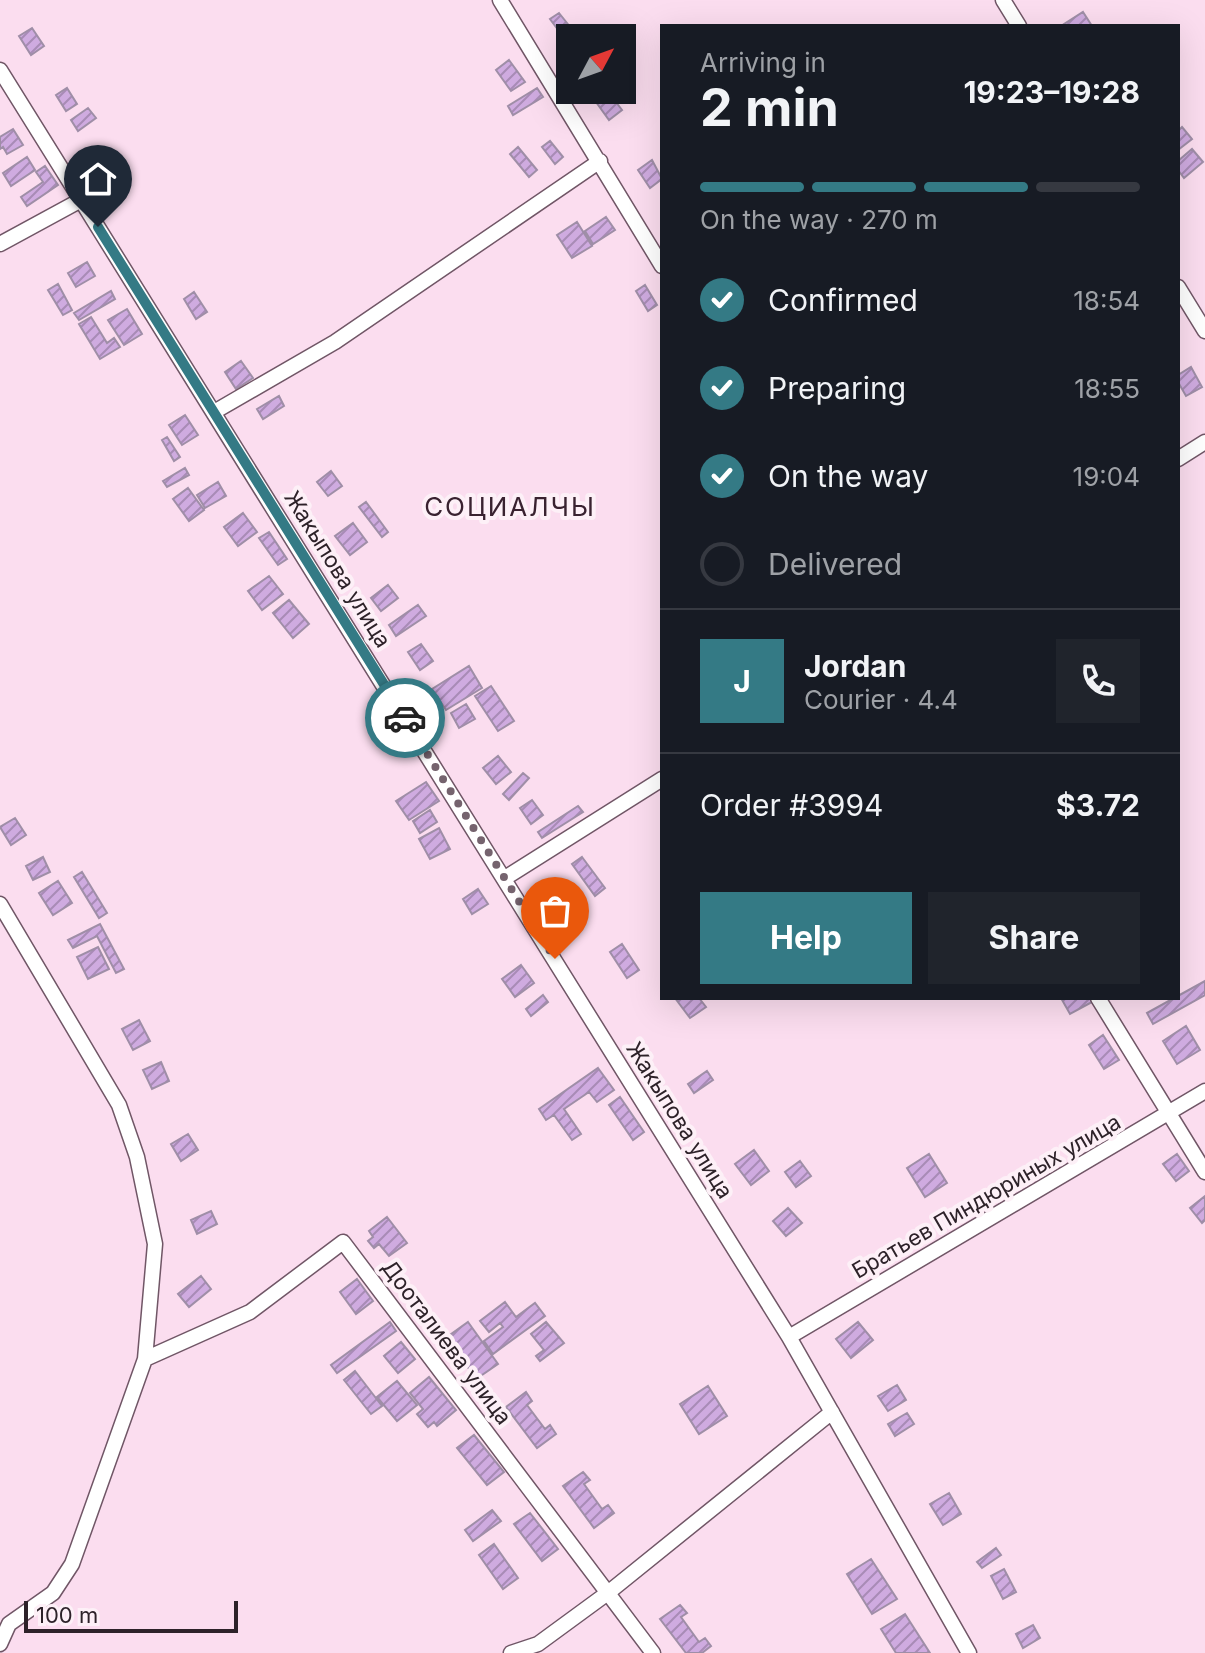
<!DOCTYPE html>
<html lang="en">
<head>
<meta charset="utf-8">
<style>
  :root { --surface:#171b24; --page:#20242c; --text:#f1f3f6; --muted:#9ea1a6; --line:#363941; --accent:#347a85 }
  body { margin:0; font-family:Inter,sans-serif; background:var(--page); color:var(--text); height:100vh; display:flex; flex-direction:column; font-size:30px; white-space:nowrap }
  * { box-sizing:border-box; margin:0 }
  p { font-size:26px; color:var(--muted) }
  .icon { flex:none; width:44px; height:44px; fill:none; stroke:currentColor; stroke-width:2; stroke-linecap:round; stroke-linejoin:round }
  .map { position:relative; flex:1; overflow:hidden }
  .panel { position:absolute; left:660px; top:24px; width:520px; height:976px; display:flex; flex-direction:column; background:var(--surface); border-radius:0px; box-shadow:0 8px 32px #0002 }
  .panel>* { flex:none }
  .needle { width:52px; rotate:49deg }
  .tools { position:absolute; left:556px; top:24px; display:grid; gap:16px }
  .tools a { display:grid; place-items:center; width:80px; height:80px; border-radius:0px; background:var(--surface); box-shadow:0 8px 32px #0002; font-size:40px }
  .scale { position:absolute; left:24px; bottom:20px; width:214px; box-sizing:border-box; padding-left:8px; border:4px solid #2d2229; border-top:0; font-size:22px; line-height:28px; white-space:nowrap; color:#2d2229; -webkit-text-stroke:6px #fdf0f7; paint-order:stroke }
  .pin { position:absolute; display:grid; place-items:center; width:68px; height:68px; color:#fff; margin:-82px -34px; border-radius:50% 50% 50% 0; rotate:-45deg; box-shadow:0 0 8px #0007 }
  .pin .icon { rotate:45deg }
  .courier { position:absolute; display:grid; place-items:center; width:80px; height:80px; margin:-40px; border:6px solid #347a85; border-radius:50%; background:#fff; color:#222; box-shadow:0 2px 10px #0007 }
  .overview em { font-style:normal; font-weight:700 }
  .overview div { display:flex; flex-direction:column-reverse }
  .overview { display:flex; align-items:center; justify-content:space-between; height:136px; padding:0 40px }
  h1 { font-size:52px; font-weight:700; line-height:60px }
  .bar { display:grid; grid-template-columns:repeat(4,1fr); gap:12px 8px; align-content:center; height:96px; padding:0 40px }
  .bar i { height:10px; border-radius:6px; background:var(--line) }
  .bar .current { background:var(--accent) }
  .bar p { grid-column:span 4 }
  .line { display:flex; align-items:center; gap:20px; padding:0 40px; border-top:2px solid var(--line) }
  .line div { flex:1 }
  .round { display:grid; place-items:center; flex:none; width:84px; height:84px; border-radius:0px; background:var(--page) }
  ol { padding:0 40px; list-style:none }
  li { display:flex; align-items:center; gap:24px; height:88px }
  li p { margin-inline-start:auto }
  li .icon { padding:8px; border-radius:50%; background:var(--accent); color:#fff; stroke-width:4 }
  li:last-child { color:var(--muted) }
  li i { width:44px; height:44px; border:4px solid var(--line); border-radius:50% }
  .button { display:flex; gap:16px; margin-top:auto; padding:16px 40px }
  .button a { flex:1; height:92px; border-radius:0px; background:var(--accent); color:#fff; font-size:32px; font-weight:700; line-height:92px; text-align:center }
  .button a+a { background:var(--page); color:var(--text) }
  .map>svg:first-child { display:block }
</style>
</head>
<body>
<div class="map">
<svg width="1205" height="1653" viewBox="0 0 1205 1653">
  <defs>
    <pattern id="building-hatch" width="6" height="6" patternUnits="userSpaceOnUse" patternTransform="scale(2)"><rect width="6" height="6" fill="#cfabe0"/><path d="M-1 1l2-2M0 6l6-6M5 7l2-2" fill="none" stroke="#a88bb6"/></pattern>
  </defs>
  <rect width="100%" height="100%" fill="#fbddef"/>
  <path fill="url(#building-hatch)" stroke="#9f8ea7" stroke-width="2" d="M 1083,12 L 1092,26 L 1061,26 Z
    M 559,13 L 571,28 L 562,35 L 550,19 Z
    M 32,28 L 44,46 L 31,55 L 19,36 Z
    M 509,60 L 525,82 L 511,91 L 496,70 Z
    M 67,88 L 77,104 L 66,111 L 56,95 Z
    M 537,88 L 543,97 L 513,115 L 508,106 Z
    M 609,93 L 622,110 L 609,120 L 596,102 Z
    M 88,108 L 96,118 L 78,131 L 71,120 Z
    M 1182,127 L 1192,139 L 1178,150 L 1178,131 Z
    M 13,129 L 23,145 L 7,154 L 3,147 L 0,149 L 0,137 Z
    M 550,141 L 563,157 L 555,164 L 542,147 Z
    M 518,147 L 537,170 L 529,177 L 510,154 Z
    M 1192,149 L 1203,162 L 1184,178 L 1178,170 L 1178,161 Z
    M 27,157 L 35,170 L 11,186 L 3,173 Z
    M 652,160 L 662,179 L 650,188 L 638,170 Z
    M 45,166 L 58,185 L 27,206 L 21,197 L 43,182 L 36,172 Z
    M 606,217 L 615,230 L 593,244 L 585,231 Z
    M 577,222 L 592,246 L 572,258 L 557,235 Z
    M 87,262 L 95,276 L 76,287 L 68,273 Z
    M 58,284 L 72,310 L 63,315 L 48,290 Z
    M 645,285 L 657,305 L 648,311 L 636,291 Z
    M 111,291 L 115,299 L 79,320 L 74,313 Z
    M 194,292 L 207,312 L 196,319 L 184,299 Z
    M 127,309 L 142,334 L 124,345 L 108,320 Z
    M 91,317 L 107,343 L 114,338 L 120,347 L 100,359 L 79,324 Z
    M 241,361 L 253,378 L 236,389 L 225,372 Z
    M 1191,367 L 1202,387 L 1186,396 L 1178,382 L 1178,375 Z
    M 279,396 L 284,406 L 263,419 L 257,409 Z
    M 185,415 L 198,435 L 182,445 L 169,425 Z
    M 167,437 L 180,457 L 174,461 L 162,440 Z
    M 185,468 L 189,475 L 167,487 L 163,481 Z
    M 331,471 L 342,486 L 328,496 L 317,482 Z
    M 218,482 L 226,496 L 205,508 L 197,495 Z
    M 188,488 L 204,510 L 189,521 L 173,499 Z
    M 366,502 L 388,532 L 382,537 L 359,507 Z
    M 243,513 L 257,532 L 238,546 L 224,527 Z
    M 353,523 L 367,542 L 350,555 L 335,536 Z
    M 269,532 L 287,559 L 278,565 L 259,538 Z
    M 269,576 L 283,594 L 262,610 L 248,591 Z
    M 388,585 L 398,598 L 381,611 L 371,598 Z
    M 289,600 L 309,624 L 293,638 L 273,613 Z
    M 418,605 L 426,616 L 396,636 L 389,625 Z
    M 421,644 L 433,661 L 420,670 L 408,652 Z
    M 469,666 L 482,688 L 446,710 L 432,689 Z
    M 491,686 L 514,721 L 498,731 L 475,696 Z
    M 466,704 L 475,719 L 459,728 L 451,713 Z
    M 498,756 L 511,772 L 496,784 L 483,768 Z
    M 523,773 L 529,778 L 509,800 L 503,794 Z
    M 426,782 L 439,801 L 409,820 L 396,801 Z
    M 532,800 L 543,815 L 531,824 L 520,808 Z
    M 578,806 L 583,812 L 542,838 L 538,832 Z
    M 430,810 L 437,822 L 420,833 L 413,821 Z
    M 15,818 L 26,835 L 11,845 L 0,827 Z
    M 439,828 L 450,849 L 430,859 L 419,839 Z
    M 43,857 L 50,872 L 33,880 L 26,866 Z
    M 582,857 L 605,888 L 595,896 L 572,864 Z
    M 82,872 L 107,913 L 99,918 L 74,877 Z
    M 58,881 L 72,903 L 53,915 L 39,893 Z
    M 478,889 L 488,904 L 472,914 L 463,899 Z
    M 100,924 L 124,969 L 116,973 L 97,936 L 73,948 L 68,940 Z
    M 622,944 L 639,970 L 627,978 L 610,952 Z
    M 98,947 L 109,969 L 88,979 L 77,957 Z
    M 521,965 L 534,983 L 515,997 L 502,979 Z
    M 1205,981 L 1205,995 L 1153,1024 L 1147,1013 Z
    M 543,995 L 548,1002 L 531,1016 L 526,1009 Z
    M 675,998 L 699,998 L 706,1007 L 690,1018 Z
    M 1061,998 L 1090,998 L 1092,1002 L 1070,1014 Z
    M 139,1020 L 150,1041 L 133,1050 L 122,1029 Z
    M 1186,1026 L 1200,1050 L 1177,1064 L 1163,1041 Z
    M 1103,1035 L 1119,1060 L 1104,1069 L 1089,1045 Z
    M 161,1062 L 169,1081 L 152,1089 L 143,1070 Z
    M 598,1068 L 614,1090 L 597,1102 L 589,1092 L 564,1109 L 581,1134 L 572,1140 L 554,1115 L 546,1120 L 539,1109 Z
    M 707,1071 L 713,1080 L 694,1093 L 688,1084 Z
    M 620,1097 L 644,1132 L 633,1140 L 609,1105 Z
    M 188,1134 L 198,1150 L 181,1161 L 171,1144 Z
    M 754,1150 L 769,1171 L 751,1185 L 735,1164 Z
    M 929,1154 L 947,1183 L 925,1197 L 907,1168 Z
    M 1177,1154 L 1189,1171 L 1176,1181 L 1163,1164 Z
    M 800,1161 L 811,1176 L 796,1187 L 785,1172 Z
    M 1205,1196 L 1205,1220 L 1202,1223 L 1190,1208 Z
    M 788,1208 L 802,1223 L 786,1236 L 773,1221 Z
    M 211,1211 L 217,1224 L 197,1234 L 191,1220 Z
    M 387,1217 L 407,1243 L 389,1256 L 379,1244 L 374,1248 L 368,1241 L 373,1237 L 369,1231 Z
    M 201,1276 L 211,1289 L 189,1307 L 178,1294 Z
    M 357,1279 L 373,1301 L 356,1314 L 340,1292 Z
    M 505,1302 L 516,1317 L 535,1303 L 545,1316 L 493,1354 L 484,1341 L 503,1327 L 500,1323 L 489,1332 L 480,1321 Z
    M 390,1322 L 396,1331 L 337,1373 L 331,1365 Z
    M 468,1322 L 498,1364 L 476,1379 L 447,1337 Z
    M 546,1322 L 564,1343 L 540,1361 L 536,1356 L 544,1350 L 531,1334 Z
    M 858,1322 L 873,1340 L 851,1358 L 836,1339 Z
    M 401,1342 L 415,1359 L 398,1373 L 384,1356 Z
    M 355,1371 L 382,1406 L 371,1414 L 344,1380 Z
    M 429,1377 L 456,1410 L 437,1426 L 434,1422 L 428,1427 L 417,1414 L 423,1409 L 410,1393 Z
    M 397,1381 L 417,1405 L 397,1421 L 377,1397 Z
    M 897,1385 L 906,1400 L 888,1411 L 878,1396 Z
    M 708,1386 L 727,1416 L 699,1434 L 680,1404 Z
    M 526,1392 L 532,1401 L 527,1405 L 545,1429 L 550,1425 L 556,1434 L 537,1448 L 506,1407 Z
    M 907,1413 L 914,1424 L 895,1436 L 888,1424 Z
    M 474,1435 L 504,1472 L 487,1485 L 457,1448 Z
    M 583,1472 L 590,1480 L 584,1484 L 602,1509 L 608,1505 L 614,1513 L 594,1528 L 563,1486 Z
    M 949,1493 L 961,1514 L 943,1525 L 930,1504 Z
    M 492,1510 L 501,1521 L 473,1541 L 465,1530 Z
    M 530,1513 L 558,1549 L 542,1561 L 514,1524 Z
    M 494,1544 L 518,1578 L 503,1589 L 479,1555 Z
    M 996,1548 L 1001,1555 L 982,1568 L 977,1562 Z
    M 871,1559 L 897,1599 L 872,1614 L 847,1574 Z
    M 1004,1569 L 1016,1592 L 1003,1599 L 991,1576 Z
    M 680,1605 L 687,1613 L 681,1617 L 699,1642 L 705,1638 L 711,1646 L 702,1653 L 686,1653 L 660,1619 Z
    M 905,1614 L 930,1653 L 896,1653 L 881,1629 Z
    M 1033,1625 L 1040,1638 L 1023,1648 L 1016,1634 Z"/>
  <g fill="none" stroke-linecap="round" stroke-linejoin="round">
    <g stroke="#705666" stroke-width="17">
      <path id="minor" d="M 500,0 L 662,266
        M 1003,0 L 1019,26
        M 0,70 L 789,1337 L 969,1653
        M 0,244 L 81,200
        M 1178,287 L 1205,331
        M 214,412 L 335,342 L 600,161
        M 1178,459 L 1205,442
        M 505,878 L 662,779
        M 0,904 L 119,1105 L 137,1157 L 155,1244 L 145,1359 L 72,1564 L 53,1593 L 9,1624 L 0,1644
        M 1098,998 L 1205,1172
        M 789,1337 L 1205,1091
        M 145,1359 L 250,1312 L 343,1242 L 653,1653
        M 511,1653 L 538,1644 L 609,1592 L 832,1412"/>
    </g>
    <use href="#minor" stroke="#fff" stroke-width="14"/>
  </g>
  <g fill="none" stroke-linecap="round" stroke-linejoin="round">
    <path stroke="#75636e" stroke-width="8" stroke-dasharray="0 14.4" d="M 405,718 L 555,959"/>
    <path stroke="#347a85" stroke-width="10" d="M 98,227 L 405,718"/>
  </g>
  <g text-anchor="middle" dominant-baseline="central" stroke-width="8" stroke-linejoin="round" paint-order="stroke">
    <g font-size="22" fill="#2d2229" stroke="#fdf0f7">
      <text transform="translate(338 569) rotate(58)">Жакыпова улица</text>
      <text transform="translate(680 1120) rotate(58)">Жакыпова улица</text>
      <text transform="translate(986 1196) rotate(-30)">Братьев Пиндюриных улица</text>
      <text transform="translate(447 1342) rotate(53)">Дооталиева улица</text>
    </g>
    <g font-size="26" letter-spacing="2" fill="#392230" stroke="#fdf0f7">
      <text x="510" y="506">СОЦИАЛЧЫ</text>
    </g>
  </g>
</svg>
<div class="tools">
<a><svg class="needle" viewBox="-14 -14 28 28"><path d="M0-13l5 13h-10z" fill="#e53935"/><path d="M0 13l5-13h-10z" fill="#9ea1a6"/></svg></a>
</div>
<div class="scale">100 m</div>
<div class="pin" style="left:555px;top:959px;background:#ea580c"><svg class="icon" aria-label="bag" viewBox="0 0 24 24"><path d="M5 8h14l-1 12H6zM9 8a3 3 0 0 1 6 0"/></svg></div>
<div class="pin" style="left:98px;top:227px;background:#1f2937"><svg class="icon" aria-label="home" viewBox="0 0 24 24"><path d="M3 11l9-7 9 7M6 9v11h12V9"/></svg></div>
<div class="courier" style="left:405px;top:718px"><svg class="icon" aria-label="car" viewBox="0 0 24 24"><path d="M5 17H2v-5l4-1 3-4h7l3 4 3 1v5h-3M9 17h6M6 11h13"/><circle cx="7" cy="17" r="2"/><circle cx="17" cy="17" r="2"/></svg></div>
<section class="panel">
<div class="overview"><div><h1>2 min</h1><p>Arriving in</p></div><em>19:23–19:28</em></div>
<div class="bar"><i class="current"></i><i class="current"></i><i class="current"></i><i></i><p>On the way · 270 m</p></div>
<ol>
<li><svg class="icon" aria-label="check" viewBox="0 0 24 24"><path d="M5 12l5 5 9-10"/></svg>Confirmed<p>18:54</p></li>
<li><svg class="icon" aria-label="check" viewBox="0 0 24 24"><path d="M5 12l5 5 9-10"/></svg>Preparing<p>18:55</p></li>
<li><svg class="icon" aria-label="check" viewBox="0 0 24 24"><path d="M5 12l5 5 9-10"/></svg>On the way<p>19:04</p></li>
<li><i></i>Delivered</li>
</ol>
<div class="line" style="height:144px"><b class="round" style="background:var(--accent);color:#fff">J</b><div><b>Jordan</b><p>Courier · 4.4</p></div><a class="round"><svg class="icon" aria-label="phone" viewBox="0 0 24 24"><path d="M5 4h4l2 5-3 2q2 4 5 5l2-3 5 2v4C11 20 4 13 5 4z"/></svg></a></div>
<div class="line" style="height:104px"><div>Order #3994</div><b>$3.72</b></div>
<div class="button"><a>Help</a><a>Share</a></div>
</section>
</div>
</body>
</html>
